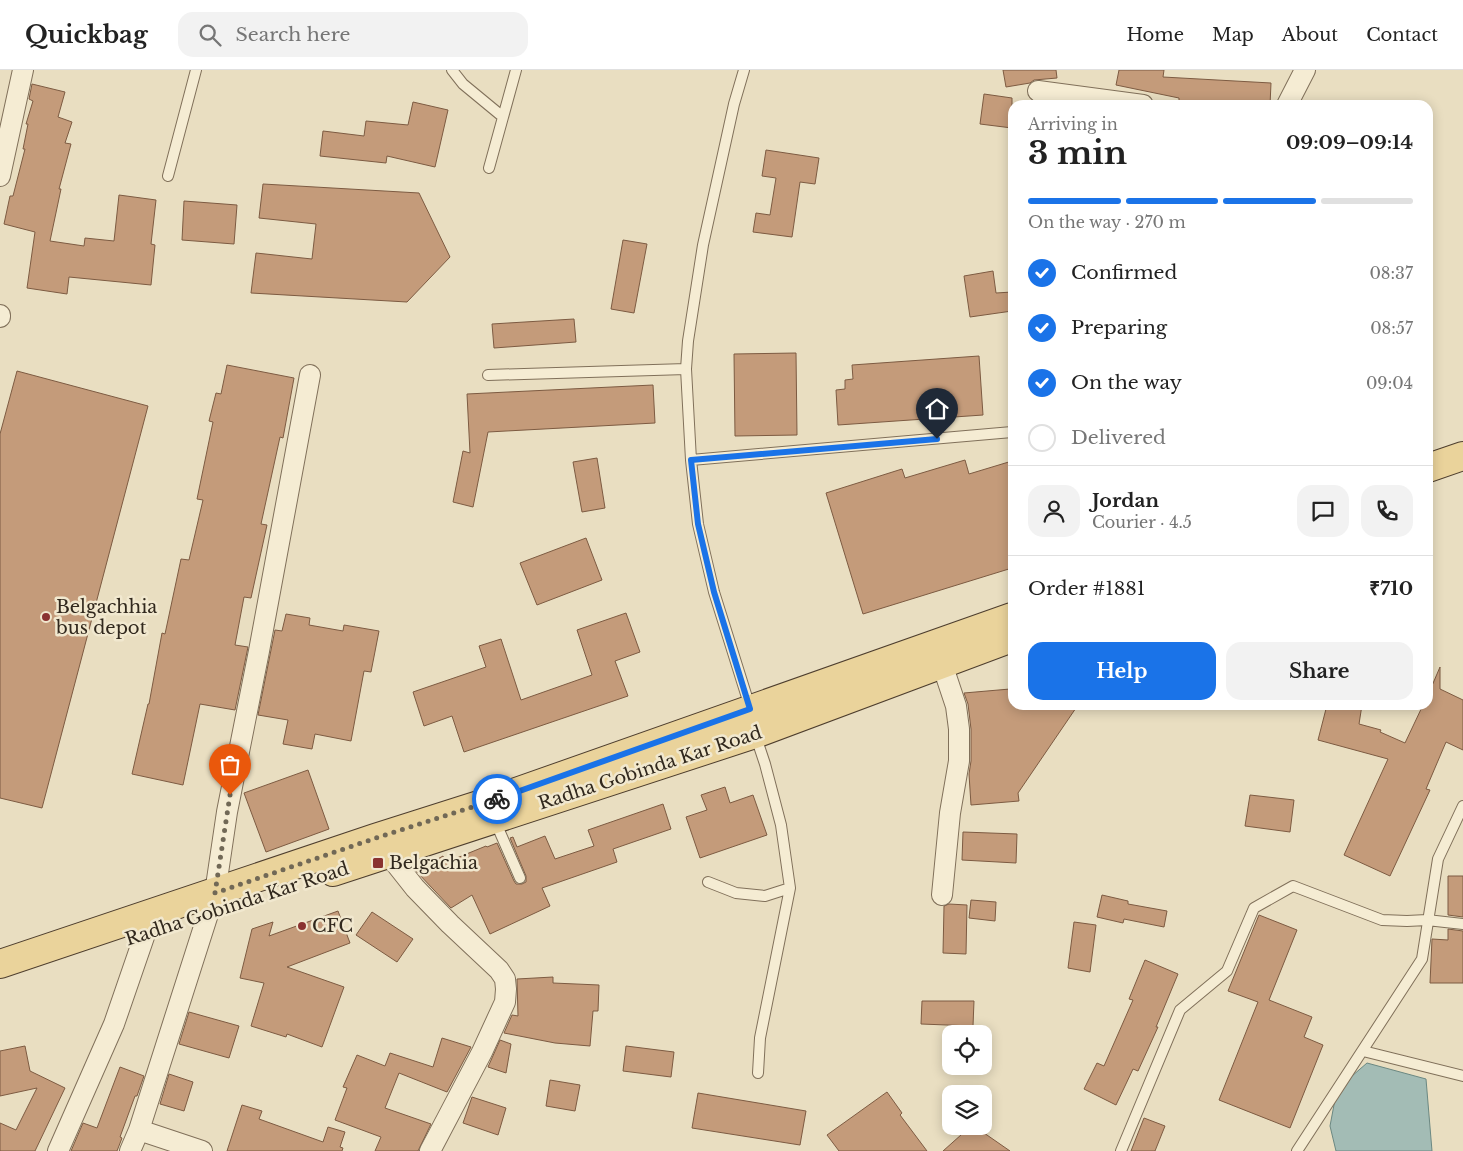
<!DOCTYPE html>
<html lang="en">
<head>
<meta charset="utf-8">
<style>
  :root { --surface:#fff; --page:#f2f2f2; --text:#222; --muted:#767676; --line:#e0e0e0; --accent:#1a73e8 }
  body { margin:0; font-family:"Libre Baskerville",serif; background:var(--page); color:var(--text); height:100vh; display:flex; flex-direction:column; font-size:19px; white-space:nowrap }
  * { box-sizing:border-box; margin:0 }
  p { font-size:16px; color:var(--muted) }
  .icon { flex:none; width:28px; height:28px; fill:none; stroke:currentColor; stroke-width:2; stroke-linecap:round; stroke-linejoin:round }
  .map { position:relative; flex:1; overflow:hidden }
  .drawer { position:absolute; left:1008px; top:30px; width:425px; height:610px; display:flex; flex-direction:column; background:var(--surface); border-radius:15px; box-shadow:0 2px 12px #0003 }
  .drawer>* { flex:none }
  .fabs { position:absolute; left:942px; top:955px; display:grid; gap:10px }
  .fabs a { display:grid; place-items:center; width:50px; height:50px; border-radius:10px; background:var(--surface); box-shadow:0 2px 12px #0003; font-size:25px }
  .pin { position:absolute; display:grid; place-items:center; width:42px; height:42px; color:#fff; margin:-51px -21px; border-radius:50% 50% 50% 0; rotate:-45deg; box-shadow:0 0 5px #0007 }
  .pin .icon { rotate:45deg }
  .courier { position:absolute; display:grid; place-items:center; width:50px; height:50px; margin:-25px; border:4px solid #1a73e8; border-radius:50%; background:#fff; color:#222; box-shadow:0 1px 6px #0007 }
  .head em { font-style:normal; font-weight:700 }
  .head div { display:flex; flex-direction:column-reverse }
  .head { display:flex; align-items:center; justify-content:space-between; height:85px; padding:0 20px }
  h1 { font-size:32px; font-weight:700; line-height:38px }
  .bar { display:grid; grid-template-columns:repeat(4,1fr); gap:8px 5px; align-content:center; height:60px; padding:0 20px }
  .bar i { height:6px; border-radius:4px; background:var(--line) }
  .bar .active { background:var(--accent) }
  .bar p { grid-column:span 4 }
  .line { display:flex; align-items:center; gap:12px; padding:0 20px; border-top:1px solid var(--line) }
  .line div { flex:1 }
  .round { display:grid; place-items:center; flex:none; width:52px; height:52px; border-radius:15px; background:var(--page) }
  ol { padding:0 20px; list-style:none }
  li { display:flex; align-items:center; gap:15px; height:55px }
  li p { margin-inline-start:auto }
  li .icon { padding:5px; border-radius:50%; background:var(--accent); color:#fff; stroke-width:4 }
  li:last-child { color:var(--muted) }
  li i { width:28px; height:28px; border:2px solid var(--line); border-radius:50% }
  .primary-button { display:flex; gap:10px; margin-top:auto; padding:10px 20px }
  .primary-button a { flex:1; height:58px; border-radius:15px; background:var(--accent); color:#fff; font-size:20px; font-weight:700; line-height:58px; text-align:center }
  .primary-button a+a { background:var(--page); color:var(--text) }
  header { display:flex; align-items:center; gap:30px; box-sizing:border-box; height:70px; padding:0 25px; background:var(--surface); border-bottom:1px solid var(--line) }
  header strong { font-size:24px }
  nav { display:flex; gap:28px; margin-inline-start:auto; font-size:18px }
  .search { width:350px; height:45px; background:var(--page); display:flex; align-items:center; gap:12px; box-sizing:border-box; padding:0 18px; border-radius:15px; color:var(--muted); font-size:19px }
  .map>svg:first-child { display:block }
</style>
</head>
<body>
<header>
<strong>Quickbag</strong>
<div class="search"><svg class="icon" aria-label="search" viewBox="0 0 24 24"><circle cx="10" cy="10" r="6"/><path d="M15 15l6 6"/></svg>Search here</div>
<nav><a>Home</a><a>Map</a><a>About</a><a>Contact</a></nav>
</header>
<div class="map">
<svg width="1463" height="1081" viewBox="0 0 1463 1081">
  <rect width="100%" height="100%" fill="#e9dec1"/>
  <path fill="#a3bcb5" stroke="#6b8882" d="M 1367,993 L 1426,1009 L 1432,1081 L 1336,1081 L 1330,1056 L 1337,1019 Z"/>
  <path fill="#c49b7a" stroke="#7d5b42" d="M 1003,0 L 1056,0 L 1057,8 L 1034,10 L 1030,13 L 1006,17 Z
    M 1119,0 L 1164,0 L 1163,7 L 1271,13 L 1270,35 L 1179,34 L 1179,28 L 1116,15 Z
    M 32,14 L 65,22 L 58,47 L 72,52 L 65,73 L 71,74 L 59,119 L 61,119 L 50,171 L 84,176 L 85,168 L 114,171 L 119,125 L 156,130 L 151,174 L 155,175 L 151,215 L 69,207 L 67,224 L 27,218 L 35,162 L 4,154 L 10,126 L 13,126 L 25,79 L 23,79 L 28,54 L 26,54 L 33,31 L 29,29 Z
    M 984,24 L 1012,28 L 1012,58 L 980,54 Z
    M 413,32 L 448,40 L 435,97 L 387,86 L 386,93 L 320,86 L 323,61 L 364,66 L 366,51 L 408,55 Z
    M 766,80 L 819,88 L 815,114 L 800,112 L 792,167 L 753,162 L 756,143 L 770,145 L 776,108 L 762,106 Z
    M 263,114 L 419,123 L 450,187 L 407,232 L 251,223 L 256,183 L 312,189 L 316,154 L 259,148 Z
    M 184,131 L 237,135 L 234,174 L 182,170 Z
    M 623,170 L 647,174 L 634,243 L 611,239 Z
    M 993,201 L 996,223 L 1012,222 L 1012,241 L 970,247 L 964,206 Z
    M 574,249 L 576,272 L 494,278 L 492,254 Z
    M 796,283 L 797,365 L 735,366 L 734,284 Z
    M 979,286 L 983,345 L 838,355 L 836,320 L 845,319 L 845,310 L 853,309 L 852,295 Z
    M 227,295 L 294,308 L 283,368 L 280,367 L 261,454 L 267,455 L 251,528 L 244,527 L 235,575 L 248,577 L 235,640 L 200,634 L 183,715 L 132,704 L 148,634 L 149,634 L 162,563 L 165,564 L 181,489 L 189,490 L 203,430 L 197,429 L 213,352 L 209,351 L 216,323 L 221,324 Z
    M 17,301 L 148,336 L 42,738 L 0,728 L 0,364 Z
    M 653,315 L 655,353 L 488,362 L 473,437 L 453,432 L 463,381 L 470,383 L 467,324 Z
    M 597,388 L 605,438 L 582,442 L 573,392 Z
    M 965,390 L 969,404 L 1012,391 L 1012,498 L 863,544 L 826,423 L 902,399 L 905,408 Z
    M 586,468 L 602,510 L 537,535 L 520,493 Z
    M 626,543 L 640,582 L 615,591 L 628,626 L 464,682 L 452,646 L 424,656 L 413,622 L 486,597 L 479,576 L 501,569 L 521,630 L 592,605 L 577,560 Z
    M 286,544 L 310,548 L 309,555 L 343,561 L 344,555 L 379,561 L 371,602 L 364,601 L 351,671 L 315,664 L 312,679 L 283,674 L 288,650 L 258,645 L 275,560 L 282,561 Z
    M 1440,597 L 1440,619 L 1463,630 L 1463,680 L 1446,672 L 1426,719 L 1430,720 L 1390,806 L 1344,785 L 1388,689 L 1318,670 L 1327,635 L 1362,635 L 1359,654 L 1381,660 L 1380,662 L 1405,673 L 1423,635 L 1428,635 L 1428,625 Z
    M 1010,619 L 1012,635 L 1078,635 L 1018,723 L 1019,731 L 971,735 L 969,704 L 971,691 L 971,659 L 968,634 L 964,623 Z
    M 308,700 L 329,759 L 266,782 L 244,723 Z
    M 725,717 L 730,733 L 753,725 L 767,765 L 700,788 L 686,747 L 707,740 L 701,725 Z
    M 1250,725 L 1294,730 L 1290,762 L 1245,756 Z
    M 663,734 L 671,759 L 613,779 L 617,792 L 542,818 L 550,836 L 490,864 L 472,825 L 451,838 L 416,801 L 443,786 L 447,792 L 486,776 L 487,777 L 497,773 L 514,811 L 516,814 L 522,814 L 526,812 L 526,806 L 510,768 L 513,767 L 517,777 L 545,766 L 555,789 L 594,776 L 588,760 Z
    M 963,762 L 1017,764 L 1016,793 L 962,790 Z
    M 1448,806 L 1463,806 L 1463,847 L 1448,845 Z
    M 1102,825 L 1128,831 L 1128,834 L 1167,841 L 1164,857 L 1124,849 L 1123,853 L 1097,847 Z
    M 971,830 L 996,832 L 995,851 L 969,848 Z
    M 949,834 L 967,835 L 966,884 L 943,883 L 944,836 Z
    M 338,841 L 350,873 L 287,897 L 344,917 L 322,977 L 287,964 L 286,967 L 251,956 L 264,913 L 240,908 L 252,859 L 273,852 L 269,866 Z
    M 372,842 L 413,869 L 397,892 L 356,865 Z
    M 1259,845 L 1297,860 L 1269,930 L 1312,947 L 1304,967 L 1323,975 L 1290,1058 L 1219,1030 L 1258,932 L 1228,921 Z
    M 1074,852 L 1096,855 L 1090,902 L 1068,898 Z
    M 1448,859 L 1463,861 L 1463,913 L 1430,913 L 1432,869 L 1448,870 Z
    M 1145,890 L 1178,904 L 1156,957 L 1158,957 L 1138,1001 L 1133,999 L 1116,1035 L 1084,1019 L 1097,993 L 1104,996 L 1133,930 L 1129,929 Z
    M 553,907 L 553,913 L 599,915 L 598,941 L 593,941 L 590,976 L 555,973 L 504,963 L 512,945 L 518,946 L 517,909 Z
    M 922,931 L 974,931 L 973,956 L 921,954 Z
    M 189,942 L 239,956 L 229,988 L 179,974 Z
    M 442,968 L 471,977 L 447,1022 L 399,1003 L 385,1038 L 431,1054 L 418,1081 L 375,1081 L 381,1067 L 335,1050 L 347,1018 L 343,1017 L 357,985 L 385,996 L 390,983 L 433,997 Z
    M 500,970 L 511,974 L 506,1003 L 488,997 Z
    M 25,976 L 30,1001 L 65,1018 L 35,1081 L 0,1081 L 0,1053 L 16,1060 L 37,1018 L 0,1026 L 0,981 Z
    M 626,976 L 674,982 L 671,1007 L 623,1001 Z
    M 120,997 L 144,1006 L 137,1026 L 135,1026 L 120,1067 L 122,1068 L 117,1081 L 71,1081 L 83,1053 L 97,1058 Z
    M 169,1004 L 193,1012 L 184,1041 L 160,1034 Z
    M 550,1010 L 580,1015 L 575,1041 L 546,1036 Z
    M 887,1022 L 902,1043 L 900,1045 L 927,1081 L 839,1081 L 827,1065 Z
    M 698,1023 L 806,1041 L 800,1075 L 692,1058 Z
    M 472,1027 L 506,1038 L 498,1065 L 463,1053 Z
    M 242,1035 L 262,1041 L 259,1049 L 323,1072 L 328,1057 L 345,1062 L 340,1077 L 343,1078 L 342,1081 L 227,1081 Z
    M 1144,1048 L 1165,1056 L 1155,1081 L 1131,1081 Z
    M 971,1056 L 974,1056 L 1010,1081 L 943,1081 Z"/>
  <g fill="none" stroke-linecap="round" stroke-linejoin="round">
    <g stroke="#80705a" stroke-width="12">
      <path id="lane" d="M 452,0 L 463,14 L 503,47
        M 744,0 L 734,34 L 703,175 L 688,271 L 686,299 L 691,390 L 698,454 L 714,522 L 750,637
        M 489,98 L 516,0
        M 168,106 L 196,0
        M 488,305 L 686,299
        M 691,390 L 1012,362
        M 755,664 L 765,694 L 781,755 L 790,818 L 760,968 L 758,1003
        M 495,751 L 520,808
        M 708,812 L 736,823 L 765,826 L 790,818
        M 1363,981 L 1463,1006
        M 1121,1081 L 1180,940 L 1227,901 L 1254,838 L 1293,816 L 1382,850 L 1407,851 L 1427,850 L 1463,854
        M 1297,1081 L 1422,889 L 1438,789 L 1463,736"/>
    </g>
    <g stroke="#80705a" stroke-width="22">
      <path id="street" d="M 1038,21 L 1143,35
        M 1287,35 L 1305,0
        M 0,106 L 23,0
        M 0,247 L 0,245
        M 942,594 L 956,636 L 959,659 L 959,691 L 950,743 L 942,825
        M 381,775 L 415,818 L 450,854 L 499,900 L 505,909 L 506,919 L 505,932 L 482,982 L 430,1081
        M 215,823 L 227,742 L 259,581 L 310,305
        M 58,1081 L 114,954 L 145,864
        M 130,1081 L 139,1060
        M 202,1081 L 139,1060 L 209,841"/>
    </g>
    <g stroke="#4e3e2e" stroke-width="30">
      <path id="primary" d="M 1428,398 L 1463,386
        M 333,802 L 755,664 L 1012,568
        M 0,894 L 375,768 L 488,732 L 1012,547"/>
    </g>
    <use href="#lane" stroke="#f5ecd3" stroke-width="10"/>
    <use href="#street" stroke="#f5ecd3" stroke-width="20"/>
    <use href="#primary" stroke="#ead39b" stroke-width="28"/>
  </g>
  <g fill="none" stroke-linecap="round" stroke-linejoin="round">
    <path stroke="#716856" stroke-width="5" stroke-dasharray="0 9" d="M 230,725 L 215,823 L 376,768 L 497,729"/>
    <path stroke="#1a73e8" stroke-width="6" d="M 497,729 L 750,639 L 714,522 L 698,454 L 691,390 L 937,369"/>
  </g>
  <g fill="#8a3230" stroke="#f1e8cf" stroke-width="2">
    <circle cx="46" cy="547" r="5"/>
    <rect x="372" y="787" width="12" height="12" rx="2.5"/>
    <circle cx="302" cy="856" r="5"/>
  </g>
  <g text-anchor="middle" dominant-baseline="central" stroke-width="5" stroke-linejoin="round" paint-order="stroke">
    <g font-size="18" fill="#31281d" stroke="#f1e8cf" text-anchor="start">
      <text x="56" y="537">Belgachhia<tspan x="56" dy="21">bus depot</tspan></text>
      <text x="389" y="793">Belgachia</text>
      <text x="312" y="856">CFC</text>
    </g>
    <g font-size="18" fill="#31281d" stroke="#f1e8cf">
      <text transform="translate(650 698) rotate(-18)">Radha Gobinda Kar Road</text>
      <text transform="translate(237 834) rotate(-18)">Radha Gobinda Kar Road</text>
    </g>
  </g>
</svg>
<div class="fabs">
<a><svg class="icon" aria-label="locate" viewBox="0 0 24 24"><circle cx="12" cy="12" r="6"/><path d="M12 2v4M12 18v4M2 12h4M18 12h4"/></svg></a>
<a><svg class="icon" aria-label="layers" viewBox="0 0 24 24"><path d="M12 4l9 5-9 5-9-5zM3 14l9 5 9-5"/></svg></a>
</div>
<div class="pin" style="left:230px;top:725px;background:#ea580c"><svg class="icon" aria-label="bag" viewBox="0 0 24 24"><path d="M5 8h14l-1 12H6zM9 8a3 3 0 0 1 6 0"/></svg></div>
<div class="pin" style="left:937px;top:369px;background:#1f2937"><svg class="icon" aria-label="home" viewBox="0 0 24 24"><path d="M3 11l9-7 9 7M6 9v11h12V9"/></svg></div>
<div class="courier" style="left:497px;top:729px"><svg class="icon" aria-label="bike" viewBox="0 0 24 24"><circle cx="6" cy="16" r="4"/><circle cx="18" cy="16" r="4"/><path d="M6 16l4-8h5l3 8M10 8l3 8H6M13 5h3"/></svg></div>
<section class="drawer">
<div class="head"><div><h1>3 min</h1><p>Arriving in</p></div><em>09:09–09:14</em></div>
<div class="bar"><i class="active"></i><i class="active"></i><i class="active"></i><i></i><p>On the way · 270 m</p></div>
<ol>
<li><svg class="icon" aria-label="check" viewBox="0 0 24 24"><path d="M5 12l5 5 9-10"/></svg>Confirmed<p>08:37</p></li>
<li><svg class="icon" aria-label="check" viewBox="0 0 24 24"><path d="M5 12l5 5 9-10"/></svg>Preparing<p>08:57</p></li>
<li><svg class="icon" aria-label="check" viewBox="0 0 24 24"><path d="M5 12l5 5 9-10"/></svg>On the way<p>09:04</p></li>
<li><i></i>Delivered</li>
</ol>
<div class="line" style="height:90px"><a class="round"><svg class="icon" aria-label="person" viewBox="0 0 24 24"><circle cx="12" cy="8" r="4"/><path d="M4 21q1-7 8-7t8 7"/></svg></a><div><b>Jordan</b><p>Courier · 4.5</p></div><a class="round"><svg class="icon" aria-label="chat" viewBox="0 0 24 24"><path d="M4 5h16v11H9l-5 4z"/></svg></a><a class="round"><svg class="icon" aria-label="phone" viewBox="0 0 24 24"><path d="M5 4h4l2 5-3 2q2 4 5 5l2-3 5 2v4C11 20 4 13 5 4z"/></svg></a></div>
<div class="line" style="height:65px"><div>Order #1881</div><b>₹710</b></div>
<div class="primary-button"><a>Help</a><a>Share</a></div>
</section>
</div>
</body>
</html>
